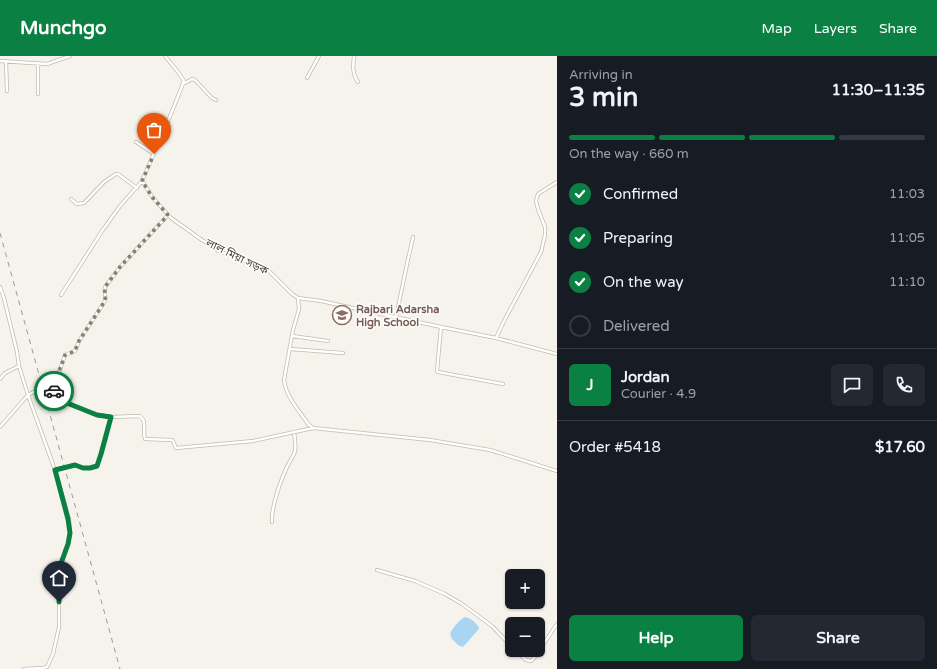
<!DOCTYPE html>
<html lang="en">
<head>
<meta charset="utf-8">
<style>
  :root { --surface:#171b24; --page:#242831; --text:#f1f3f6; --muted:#9ea1a6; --line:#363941; --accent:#0b8043 }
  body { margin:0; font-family:"Varela Round","Noto Sans Bengali",sans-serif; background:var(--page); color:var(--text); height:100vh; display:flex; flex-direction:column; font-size:15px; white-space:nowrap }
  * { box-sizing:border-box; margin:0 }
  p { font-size:13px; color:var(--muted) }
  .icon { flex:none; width:22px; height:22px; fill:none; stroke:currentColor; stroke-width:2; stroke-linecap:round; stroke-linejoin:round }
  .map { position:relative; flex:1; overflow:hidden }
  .side { display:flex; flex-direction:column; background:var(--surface); width:380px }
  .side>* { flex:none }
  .controls { position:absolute; left:505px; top:513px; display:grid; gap:8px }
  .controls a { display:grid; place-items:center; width:40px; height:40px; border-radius:6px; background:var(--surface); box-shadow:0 1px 3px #0004; font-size:20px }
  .pin { position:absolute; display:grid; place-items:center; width:34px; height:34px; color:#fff; margin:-41px -17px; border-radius:50% 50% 50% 0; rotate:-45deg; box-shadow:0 0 4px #0007 }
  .pin .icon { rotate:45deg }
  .courier { position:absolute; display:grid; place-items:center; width:40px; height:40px; margin:-20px; border:3px solid #0b8043; border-radius:50%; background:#fff; color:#222; box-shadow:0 1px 5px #0007 }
  .head em { font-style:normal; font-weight:700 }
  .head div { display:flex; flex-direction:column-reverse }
  .head { display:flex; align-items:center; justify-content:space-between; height:68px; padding:0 12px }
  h1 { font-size:26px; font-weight:700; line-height:30px }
  .bar { display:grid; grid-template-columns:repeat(4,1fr); gap:6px 4px; align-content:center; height:48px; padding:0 12px }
  .bar i { height:5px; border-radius:3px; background:var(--line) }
  .bar .selected { background:var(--accent) }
  .bar p { grid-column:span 4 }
  .line { display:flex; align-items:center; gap:10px; padding:0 12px; border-top:1px solid var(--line) }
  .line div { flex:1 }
  .round { display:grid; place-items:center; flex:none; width:42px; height:42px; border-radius:6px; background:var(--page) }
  ol { padding:0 12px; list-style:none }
  li { display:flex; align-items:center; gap:12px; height:44px }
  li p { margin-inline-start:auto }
  li .icon { padding:4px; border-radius:50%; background:var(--accent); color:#fff; stroke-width:4 }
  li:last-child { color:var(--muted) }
  li i { width:22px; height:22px; border:2px solid var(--line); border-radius:50% }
  .button { display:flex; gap:8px; margin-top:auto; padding:8px 12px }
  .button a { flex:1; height:46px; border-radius:6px; background:var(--accent); color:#fff; font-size:16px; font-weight:700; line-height:46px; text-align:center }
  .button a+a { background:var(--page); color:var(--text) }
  header { display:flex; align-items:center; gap:24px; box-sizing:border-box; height:56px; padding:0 20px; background:var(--accent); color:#fff }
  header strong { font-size:19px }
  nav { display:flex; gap:22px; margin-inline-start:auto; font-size:14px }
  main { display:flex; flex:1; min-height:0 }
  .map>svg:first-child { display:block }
</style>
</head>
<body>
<header>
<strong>Munchgo</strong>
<nav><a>Map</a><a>Layers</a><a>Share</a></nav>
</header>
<main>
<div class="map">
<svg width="557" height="613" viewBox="0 0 557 613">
  <rect width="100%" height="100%" fill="#f6f3ec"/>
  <path fill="#a9d4f2" d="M 465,561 C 471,562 475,566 479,571 L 478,574 L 463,591 C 459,590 458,589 455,586 C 448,580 450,576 455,570 C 458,566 461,563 465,561 Z"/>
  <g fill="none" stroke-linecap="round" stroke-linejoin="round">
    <g stroke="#c2bbae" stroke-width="4">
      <path id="street" d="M 354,0 C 353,9 352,18 358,26
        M 0,5 L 47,8 L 70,0
        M 6,5 L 7,35
        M 38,8 L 38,38
        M 307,22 L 319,0
        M 183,28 L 192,23 L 195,24 L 212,42 L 216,44
        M 136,86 L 154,98
        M 142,125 L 153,142 L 171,162 L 188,174 L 199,182 L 219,195 L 262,211 L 270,216 L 292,238 L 298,242 L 321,245 L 441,271 L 496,282 L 557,298
        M 71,143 L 77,148 L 84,147 L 104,126 L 116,118 L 118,118 L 137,132
        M 0,231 L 4,242 L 11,271 L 17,296 L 19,310 L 28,339 L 55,414 L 69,463 L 70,477 L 68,488 L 60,511 L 59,534 L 59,571 L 53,598 L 47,611 C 40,613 32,612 24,613
        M 61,239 L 102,175 L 120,150 L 142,125 L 171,58 L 184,25 L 178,16 L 165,0
        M 298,242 L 299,253 L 293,274 L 284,324 C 286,341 300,356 309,369 L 313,372 L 430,384 L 490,394 L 557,415
        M 396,261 L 407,208 L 413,181
        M 441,271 L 437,315 L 438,316 L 503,328
        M 292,280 L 328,285
        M 496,282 L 505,263 L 541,196 L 545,179 L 545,171 L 538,153 L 536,145 L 538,138 L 557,126
        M 290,293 L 343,297
        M 0,323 L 5,317 L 19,310
        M 48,328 L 54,335 L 67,347 L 97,359 L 111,361 L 139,360 C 148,364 142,375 145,383 L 172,384 C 175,386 174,390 176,392 L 253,385 L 313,372
        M 0,371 L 28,339 L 48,328 L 54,322 L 60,314 L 65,299 L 75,295 L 79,285 L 105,245 C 106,240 104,236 105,231 L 120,211 L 168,159
        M 55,414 L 75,409 L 83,412 L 90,412 L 97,410 L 101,398 L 111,361
        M 272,466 C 271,451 281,423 288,409 C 290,404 294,400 295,395 C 296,389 295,382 294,376
        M 377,514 L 415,525 L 445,538 L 462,548 L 492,570 L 512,591
        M 515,594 L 526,604 L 531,605 L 534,602 L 557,568"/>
    </g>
    <use href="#street" stroke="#fff" stroke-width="2.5"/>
    <path stroke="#9a9a9a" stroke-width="1" stroke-dasharray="5 5" stroke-linecap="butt" d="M 0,177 L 120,613"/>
  </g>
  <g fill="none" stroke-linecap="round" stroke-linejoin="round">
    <path stroke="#878178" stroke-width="4" stroke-dasharray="0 7.2" d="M 54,335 L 48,328 C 59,318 60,313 65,299 L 75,295 L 79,285 L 105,245 C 106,240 104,236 105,231 L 120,211 L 168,159 L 153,142 L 142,125 L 154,98"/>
    <path stroke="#0b8043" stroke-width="5" d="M 54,335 L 67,347 L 97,359 L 111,361 L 101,398 L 97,410 L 90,412 L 83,412 L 75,409 L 55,414 L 68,463 L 70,477 L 68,488 L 60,510 L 59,546"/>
  </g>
  <defs>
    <g id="school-ring" transform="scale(1)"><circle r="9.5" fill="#fff" stroke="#8d6e63" stroke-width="1.5"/><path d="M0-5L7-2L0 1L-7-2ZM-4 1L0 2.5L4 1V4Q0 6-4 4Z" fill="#8d6e63"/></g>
  </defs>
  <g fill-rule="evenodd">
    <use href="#school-ring" x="342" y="259"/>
  </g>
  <g text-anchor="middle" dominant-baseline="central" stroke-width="3" stroke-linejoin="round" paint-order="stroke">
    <g font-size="11" fill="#4b4439" stroke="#fff">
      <text transform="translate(237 201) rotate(26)">লাল মিয়া সড়ক</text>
    </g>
    <g font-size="11" font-weight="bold" fill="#785e54" stroke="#fff" text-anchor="start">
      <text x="356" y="253">Rajbari Adarsha<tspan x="356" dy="13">High School</tspan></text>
    </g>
  </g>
</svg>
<div class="controls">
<a>+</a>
<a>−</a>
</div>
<div class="pin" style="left:154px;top:98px;background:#ea580c"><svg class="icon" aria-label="bag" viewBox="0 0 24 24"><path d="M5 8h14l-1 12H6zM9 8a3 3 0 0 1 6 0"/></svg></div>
<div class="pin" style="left:59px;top:546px;background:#1f2937"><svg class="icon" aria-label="home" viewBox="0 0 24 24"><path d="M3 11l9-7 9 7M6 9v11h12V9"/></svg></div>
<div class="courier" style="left:54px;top:335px"><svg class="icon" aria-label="car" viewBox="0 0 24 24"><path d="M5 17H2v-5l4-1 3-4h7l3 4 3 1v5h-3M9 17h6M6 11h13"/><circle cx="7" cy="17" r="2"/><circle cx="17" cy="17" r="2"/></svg></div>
</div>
<section class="side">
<div class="head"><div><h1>3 min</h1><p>Arriving in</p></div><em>11:30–11:35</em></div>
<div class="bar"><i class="selected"></i><i class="selected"></i><i class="selected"></i><i></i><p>On the way · 660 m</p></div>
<ol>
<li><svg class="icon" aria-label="check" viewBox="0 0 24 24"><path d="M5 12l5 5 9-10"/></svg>Confirmed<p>11:03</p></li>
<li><svg class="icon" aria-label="check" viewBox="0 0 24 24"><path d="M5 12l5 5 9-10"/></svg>Preparing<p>11:05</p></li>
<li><svg class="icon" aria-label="check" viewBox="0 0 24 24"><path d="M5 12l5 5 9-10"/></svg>On the way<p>11:10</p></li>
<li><i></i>Delivered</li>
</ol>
<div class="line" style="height:72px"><b class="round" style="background:var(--accent);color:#fff">J</b><div><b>Jordan</b><p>Courier · 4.9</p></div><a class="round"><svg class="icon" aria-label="chat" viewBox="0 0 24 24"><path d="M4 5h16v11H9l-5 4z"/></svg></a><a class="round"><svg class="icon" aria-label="phone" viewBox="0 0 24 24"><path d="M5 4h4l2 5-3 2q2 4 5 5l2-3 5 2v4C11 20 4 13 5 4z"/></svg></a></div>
<div class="line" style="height:52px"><div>Order #5418</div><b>$17.60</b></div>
<div class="button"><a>Help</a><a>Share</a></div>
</section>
</main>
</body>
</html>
